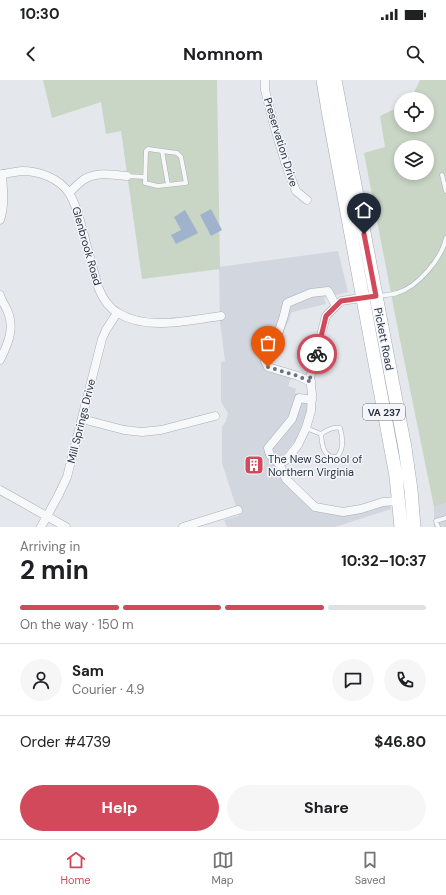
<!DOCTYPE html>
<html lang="en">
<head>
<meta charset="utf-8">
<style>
  :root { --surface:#fff; --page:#f6f6f6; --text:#202124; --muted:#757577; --line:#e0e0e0; --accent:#d1495b }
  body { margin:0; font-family:"DM Sans",sans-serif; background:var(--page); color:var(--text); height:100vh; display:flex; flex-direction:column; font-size:15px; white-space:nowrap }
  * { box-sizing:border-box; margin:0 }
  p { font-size:13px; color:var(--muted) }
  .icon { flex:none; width:22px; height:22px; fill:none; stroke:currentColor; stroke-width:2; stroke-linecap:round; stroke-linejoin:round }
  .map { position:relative; height:447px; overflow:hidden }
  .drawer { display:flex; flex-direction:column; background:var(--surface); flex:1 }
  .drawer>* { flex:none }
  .tools { position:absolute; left:394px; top:12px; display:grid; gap:8px }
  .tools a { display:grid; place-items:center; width:40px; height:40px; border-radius:50%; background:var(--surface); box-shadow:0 2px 6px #0003; font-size:20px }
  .pin { position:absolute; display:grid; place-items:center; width:34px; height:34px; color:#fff; margin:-41px -17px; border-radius:50% 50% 50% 0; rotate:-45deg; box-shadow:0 0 4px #0007 }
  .pin .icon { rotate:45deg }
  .courier { position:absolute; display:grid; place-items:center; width:40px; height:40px; margin:-20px; border:3px solid #d1495b; border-radius:50%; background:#fff; color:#222; box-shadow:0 1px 5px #0007 }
  .summary em { font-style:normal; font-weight:700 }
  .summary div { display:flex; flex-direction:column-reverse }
  .summary { display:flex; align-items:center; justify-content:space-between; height:68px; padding:0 20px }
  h1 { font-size:26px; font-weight:700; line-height:30px }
  .bar { display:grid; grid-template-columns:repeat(4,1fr); gap:6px 4px; align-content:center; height:48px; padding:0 20px }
  .bar i { height:5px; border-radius:3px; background:var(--line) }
  .bar .selected { background:var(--accent) }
  .bar p { grid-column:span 4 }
  .line { display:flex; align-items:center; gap:10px; padding:0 20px; border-top:1px solid var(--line) }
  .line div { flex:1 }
  .round { display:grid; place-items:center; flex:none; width:42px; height:42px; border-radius:21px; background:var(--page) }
  .button { display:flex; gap:8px; margin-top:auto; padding:8px 20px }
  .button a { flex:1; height:46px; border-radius:24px; background:var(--accent); color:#fff; font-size:16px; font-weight:700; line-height:46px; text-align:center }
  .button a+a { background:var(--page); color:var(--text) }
  .status { display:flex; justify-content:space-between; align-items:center; height:28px; padding:0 20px; background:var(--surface); direction:ltr }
  .status svg { height:11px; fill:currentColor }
  header { display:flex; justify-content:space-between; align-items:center; height:52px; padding:0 20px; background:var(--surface); font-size:18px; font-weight:700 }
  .dock { display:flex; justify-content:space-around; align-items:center; height:56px; border-top:1px solid var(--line); background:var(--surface); font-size:11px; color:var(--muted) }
  .dock a { display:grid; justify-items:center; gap:2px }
  .dock .selected { color:var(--accent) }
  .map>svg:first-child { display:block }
</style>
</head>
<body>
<div class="status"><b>10:30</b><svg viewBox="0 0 49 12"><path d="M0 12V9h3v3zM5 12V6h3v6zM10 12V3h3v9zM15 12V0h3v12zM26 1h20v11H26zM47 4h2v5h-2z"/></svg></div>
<header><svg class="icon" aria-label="back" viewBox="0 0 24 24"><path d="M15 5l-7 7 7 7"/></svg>Nomnom<svg class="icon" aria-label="search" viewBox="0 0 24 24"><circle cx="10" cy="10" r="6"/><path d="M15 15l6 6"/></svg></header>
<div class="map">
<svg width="446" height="447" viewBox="0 0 446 447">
  <rect width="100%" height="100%" fill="#e4e7ec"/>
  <path fill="#d2d6de" d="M 338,171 L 348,212 L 324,218 L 326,224 L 292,232 L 270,286 L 292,296 L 288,306 L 296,309 L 295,313 L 308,318 L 307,332 L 297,358 L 272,390 L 303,419 L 344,432 L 390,417 L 391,429 L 335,447 L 227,447 L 224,440 L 239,436 L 222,383 L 222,347 L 226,341 L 228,333 L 221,322 L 221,282 L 225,281 L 220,242 L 219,187 Z
    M 446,423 L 446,447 L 434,447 L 434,427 Z"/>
  <path fill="#c9d6c5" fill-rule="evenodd" d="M 43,0 L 217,0 L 220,189 L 142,199 L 121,51 L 106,54 L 101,22 L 52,38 Z
    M 420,0 L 446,0 L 446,423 L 434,427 L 399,255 L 364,73 L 385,67 L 380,36 L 401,26 L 401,45 L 427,45 L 427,19 L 411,19 ZM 401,67 L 427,67 L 427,93 L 401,93 Z"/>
  <path fill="#9fb4cc" d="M 211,129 L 222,150 L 211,156 L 200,135 Z
    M 185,130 L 198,153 L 176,164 L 171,155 L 181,150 L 174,137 Z"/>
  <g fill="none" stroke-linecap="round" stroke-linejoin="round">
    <g stroke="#a9aeb7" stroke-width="5">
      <path id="service" d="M 148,69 L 177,73 L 181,77 L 186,103 L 185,103 L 158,106 L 145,103 L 146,71 Z
        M 162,71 L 168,105
        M 442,95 L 446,111
        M 127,96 L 145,97
        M 378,216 C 384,215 391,215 397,213 C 418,207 442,178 446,158
        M 306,348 L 321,354 C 322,365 323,378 337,377 C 344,369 343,358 340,348 C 334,346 327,350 321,354
        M 438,447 L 436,441 L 446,438"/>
    </g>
    <g stroke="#a9aeb7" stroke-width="9">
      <path id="minor" d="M 265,0 L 265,10 L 274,45 L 286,85 L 296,111 L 307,120
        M 0,95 C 7,93 15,92 22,91 C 39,91 59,98 69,113 C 73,119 75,126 78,133 L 98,207 C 102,217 109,228 118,233 C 147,251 189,240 221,236
        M 69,113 C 73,109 78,104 83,100 C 96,91 112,95 127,96
        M 0,140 C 5,125 3,110 2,94
        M 0,215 C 2,222 7,228 9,235 C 14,251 7,266 0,280
        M 375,216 L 341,221 L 326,236 L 310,298 L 312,314 L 311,331 L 306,348 L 298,365 L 286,380 L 279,384 L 286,399 L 315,427 L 343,432 L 361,429 L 383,422 L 399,421
        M 311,302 L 298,296 L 268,287 L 265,281 C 275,263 283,243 287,223 L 311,213 L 328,211 L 336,226
        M 82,339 L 124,350 L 142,352 L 161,350 L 215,336
        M 280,385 L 270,375 L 268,368 L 292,339 L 299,318 L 312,320
        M 0,410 L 66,447
        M 41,447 L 58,416 L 67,397 L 102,259 L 106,250 L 117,233
        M 183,447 L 238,430"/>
    </g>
    <g stroke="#a3abb8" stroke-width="14">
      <path id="primary" d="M 323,0 L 329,36 L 396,396 L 401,447
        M 335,0 L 405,368 L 411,410 L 414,447"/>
    </g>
    <use href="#service" stroke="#f7f8fa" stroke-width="4"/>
    <use href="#minor" stroke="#f7f8fa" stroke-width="8"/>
    <use href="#primary" stroke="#fff" stroke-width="13"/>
  </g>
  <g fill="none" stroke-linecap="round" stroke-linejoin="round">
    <path stroke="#6c737f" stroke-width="4" stroke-dasharray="0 7.2" d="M 268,287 L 298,296 L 311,302 L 310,298 L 317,274"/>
    <path stroke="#d1495b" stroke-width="5" d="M 317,274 L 326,236 L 341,221 L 376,216 L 364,154"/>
  </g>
  <defs>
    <g id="building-square" transform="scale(1)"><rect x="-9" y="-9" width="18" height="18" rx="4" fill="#d1495b" stroke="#f4f6f9"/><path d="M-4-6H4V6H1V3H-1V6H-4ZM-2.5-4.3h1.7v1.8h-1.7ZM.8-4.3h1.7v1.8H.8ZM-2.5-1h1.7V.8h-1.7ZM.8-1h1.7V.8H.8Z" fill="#fff"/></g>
  </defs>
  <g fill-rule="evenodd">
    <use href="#building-square" x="254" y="385"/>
  </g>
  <g text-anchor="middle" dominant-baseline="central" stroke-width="3" stroke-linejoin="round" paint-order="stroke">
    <rect fill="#f4f6f9" stroke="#676e7b" stroke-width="1" x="363" y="324" width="42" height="16" rx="3"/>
    <g font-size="10" font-weight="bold" fill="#2b3445">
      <text x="384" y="332">VA 237</text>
    </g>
    <g font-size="11" fill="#2b3445" stroke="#f4f6f9">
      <text transform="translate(281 62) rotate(73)">Preservation Drive</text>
      <text transform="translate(87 166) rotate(74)">Glenbrook Road</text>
      <text transform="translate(384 259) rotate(79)">Pickett Road</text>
      <text transform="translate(81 341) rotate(-76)">Mill Springs Drive</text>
    </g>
    <g font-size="11" fill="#2b3445" stroke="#f4f6f9" text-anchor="start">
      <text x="268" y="379">The New School of<tspan x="268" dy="13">Northern Virginia</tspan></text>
    </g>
  </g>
</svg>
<div class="tools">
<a><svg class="icon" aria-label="locate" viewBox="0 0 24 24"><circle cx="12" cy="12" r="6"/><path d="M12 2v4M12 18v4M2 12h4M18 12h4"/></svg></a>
<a><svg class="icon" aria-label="layers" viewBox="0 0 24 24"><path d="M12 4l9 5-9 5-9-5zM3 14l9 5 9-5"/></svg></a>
</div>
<div class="pin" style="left:268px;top:287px;background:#ea580c"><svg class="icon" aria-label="bag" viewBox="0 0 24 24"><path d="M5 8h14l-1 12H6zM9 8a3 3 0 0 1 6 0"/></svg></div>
<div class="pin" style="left:364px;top:154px;background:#1f2937"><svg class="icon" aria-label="home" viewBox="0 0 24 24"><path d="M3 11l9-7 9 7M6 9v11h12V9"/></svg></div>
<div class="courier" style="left:317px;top:274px"><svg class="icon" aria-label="bike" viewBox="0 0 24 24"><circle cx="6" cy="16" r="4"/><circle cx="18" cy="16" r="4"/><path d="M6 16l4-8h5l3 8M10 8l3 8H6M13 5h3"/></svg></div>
</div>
<section class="drawer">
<div class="summary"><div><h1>2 min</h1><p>Arriving in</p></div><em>10:32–10:37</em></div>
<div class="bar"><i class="selected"></i><i class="selected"></i><i class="selected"></i><i></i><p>On the way · 150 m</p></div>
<div class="line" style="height:72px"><a class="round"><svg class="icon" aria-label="person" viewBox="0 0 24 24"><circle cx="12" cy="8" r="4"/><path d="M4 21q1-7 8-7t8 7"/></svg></a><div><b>Sam</b><p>Courier · 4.9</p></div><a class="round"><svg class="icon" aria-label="chat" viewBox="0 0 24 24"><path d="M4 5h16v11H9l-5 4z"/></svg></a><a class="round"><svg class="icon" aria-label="phone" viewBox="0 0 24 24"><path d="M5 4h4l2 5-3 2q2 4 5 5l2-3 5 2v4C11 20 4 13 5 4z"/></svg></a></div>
<div class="line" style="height:52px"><div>Order #4739</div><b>$46.80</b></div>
<div class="button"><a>Help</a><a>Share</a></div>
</section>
<nav class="dock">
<a class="selected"><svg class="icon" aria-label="home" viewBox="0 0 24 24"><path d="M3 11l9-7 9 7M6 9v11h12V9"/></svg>Home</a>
<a><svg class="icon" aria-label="map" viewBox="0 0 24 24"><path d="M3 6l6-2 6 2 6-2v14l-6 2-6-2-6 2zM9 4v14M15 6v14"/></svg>Map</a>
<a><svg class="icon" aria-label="saved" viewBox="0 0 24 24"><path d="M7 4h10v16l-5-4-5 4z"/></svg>Saved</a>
</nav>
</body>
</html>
